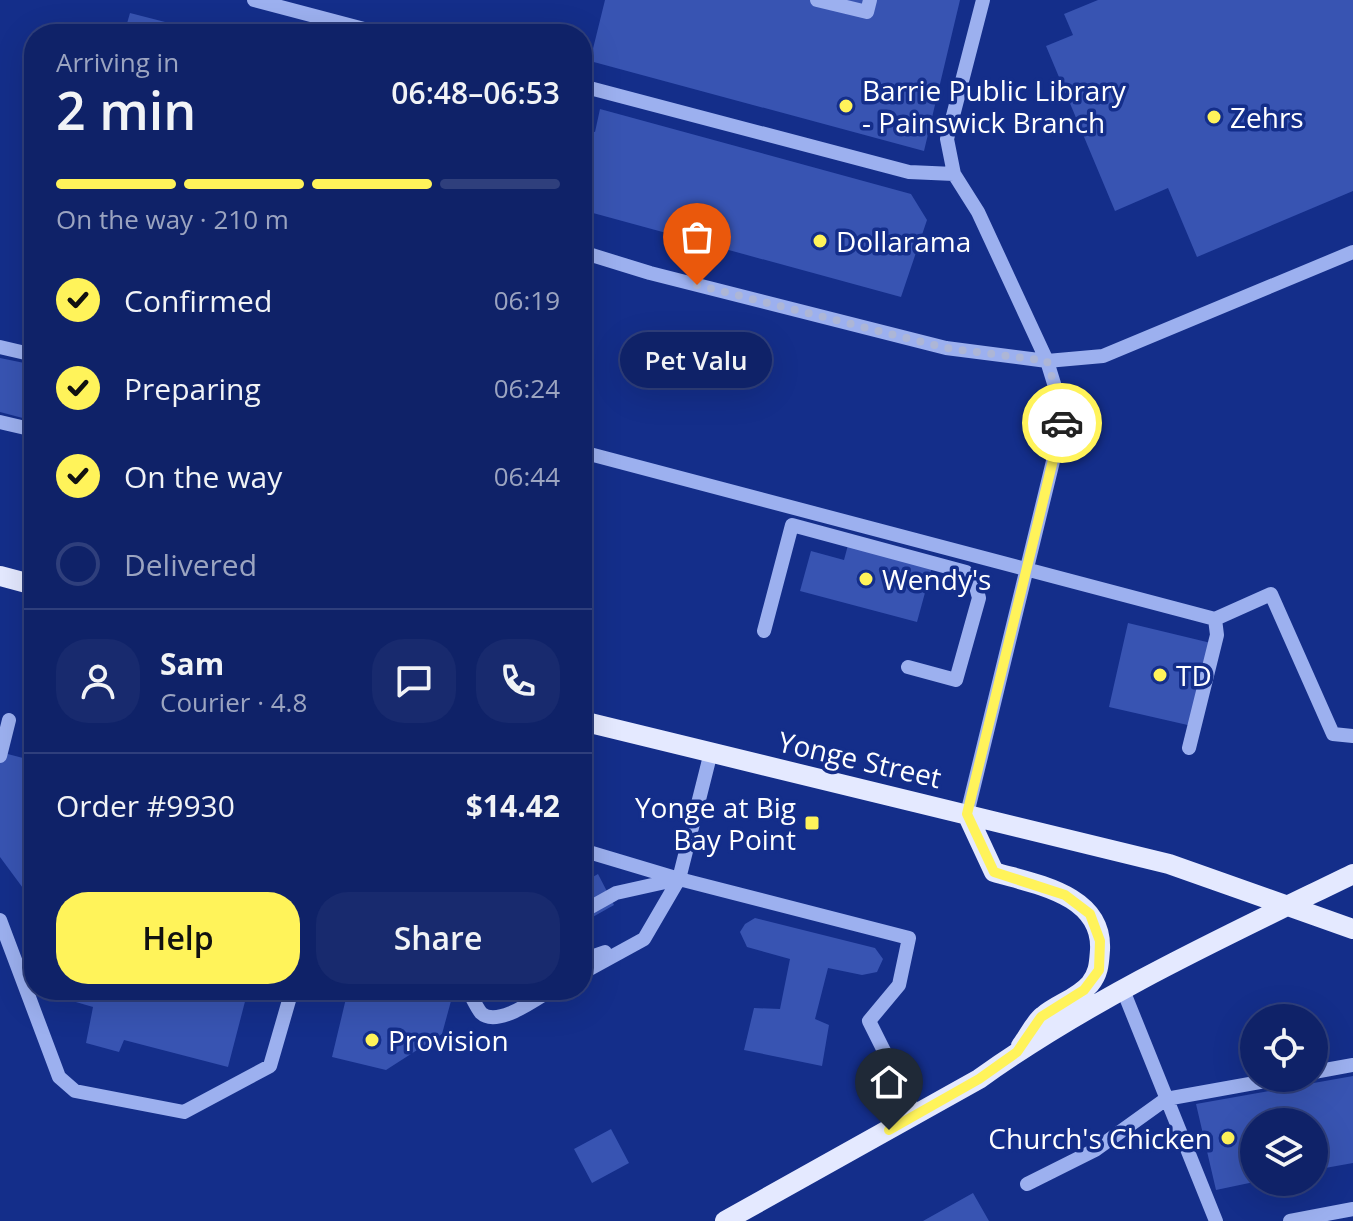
<!DOCTYPE html>
<html lang="en">
<head>
<meta charset="utf-8">
<style>
  :root { --surface:#0f2268; --page:#182a6e; --text:#f1f3f6; --muted:#9ba4c0; --line:#2f3f7c; --accent:#fff35a }
  body { margin:0; font-family:"Open Sans",sans-serif; background:var(--page); color:var(--text); height:100vh; display:flex; flex-direction:column; font-size:30px; white-space:nowrap }
  * { box-sizing:border-box; margin:0 }
  p { font-size:26px; color:var(--muted) }
  .icon { flex:none; width:44px; height:44px; fill:none; stroke:currentColor; stroke-width:2; stroke-linecap:round; stroke-linejoin:round }
  .map { position:relative; flex:1; overflow:hidden }
  .panel { position:absolute; left:24px; top:24px; width:568px; height:976px; display:flex; flex-direction:column; background:var(--surface); border-radius:32px; box-shadow:0 8px 32px #0002,0 0 0 2px var(--line) }
  .panel>* { flex:none }
  .fabs { position:absolute; left:1240px; top:1004px; display:grid; gap:16px }
  .fabs a { display:grid; place-items:center; width:88px; height:88px; border-radius:50%; background:var(--surface); box-shadow:0 8px 32px #0002,0 0 0 2px var(--line); font-size:40px }
  .pin { position:absolute; display:grid; place-items:center; width:68px; height:68px; color:#fff; margin:-82px -34px; border-radius:50% 50% 50% 0; rotate:-45deg; box-shadow:0 0 8px #0007 }
  .pin .icon { rotate:45deg }
  .courier { position:absolute; display:grid; place-items:center; width:80px; height:80px; margin:-40px; border:6px solid #fff35a; border-radius:50%; background:#fff; color:#222; box-shadow:0 2px 10px #0007 }
  .bubble { position:absolute; height:56px; border-radius:28px; background:var(--surface); box-shadow:0 8px 32px #0002,0 0 0 2px var(--line); font-size:26px; font-weight:600; line-height:56px; text-align:center }
  .headline em { font-style:normal; font-weight:600 }
  .headline div { display:flex; flex-direction:column-reverse }
  .headline { display:flex; align-items:center; justify-content:space-between; height:136px; padding:0 32px }
  h1 { font-size:52px; font-weight:600; line-height:60px }
  .bar { display:grid; grid-template-columns:repeat(4,1fr); gap:12px 8px; align-content:center; height:96px; padding:0 32px }
  .bar i { height:10px; border-radius:6px; background:var(--line) }
  .bar .selected { background:var(--accent) }
  .bar p { grid-column:span 4 }
  .line { display:flex; align-items:center; gap:20px; padding:0 32px; border-top:2px solid var(--line) }
  .line div { flex:1 }
  .round { display:grid; place-items:center; flex:none; width:84px; height:84px; border-radius:32px; background:var(--page) }
  ol { padding:0 32px; list-style:none }
  li { display:flex; align-items:center; gap:24px; height:88px }
  li p { margin-inline-start:auto }
  li .icon { padding:8px; border-radius:50%; background:var(--accent); color:#111; stroke-width:4 }
  li:last-child { color:var(--muted) }
  li i { width:44px; height:44px; border:4px solid var(--line); border-radius:50% }
  .button { display:flex; gap:16px; margin-top:auto; padding:16px 32px }
  .button a { flex:1; height:92px; border-radius:32px; background:var(--accent); color:#111; font-size:32px; font-weight:600; line-height:92px; text-align:center }
  .button a+a { background:var(--page); color:var(--text) }
  .map>svg:first-child { display:block }
</style>
</head>
<body>
<div class="map">
<svg width="1353" height="1221" viewBox="0 0 1353 1221">
  <rect width="100%" height="100%" fill="#142e8a"/>
  <path fill="#3854b2" d="M 605,0 L 960,0 L 924,151 L 590,61 Z
    M 1098,0 L 1353,0 L 1353,191 L 1197,257 L 1168,188 L 1115,211 L 1046,46 L 1073,35 L 1064,14 Z
    M 130,13 L 208,33 L 208,34 L 124,34 Z
    M 600,109 L 911,194 L 927,220 L 901,297 L 582,210 L 582,129 L 595,132 Z
    M 0,358 L 34,365 L 34,421 L 0,412 Z
    M 848,545 L 932,567 L 917,622 L 800,591 L 811,551 L 844,560 Z
    M 1128,623 L 1211,643 L 1192,726 L 1109,707 Z
    M 0,752 L 23,758 L 34,773 L 34,903 L 0,857 Z
    M 598,874 L 614,905 L 582,923 L 582,883 Z
    M 755,918 L 875,948 L 883,959 L 877,972 L 862,975 L 828,968 L 815,1019 L 829,1025 L 822,1066 L 744,1050 L 754,1008 L 780,1009 L 790,959 L 747,947 L 740,932 L 745,924 Z
    M 72,990 L 248,990 L 228,1067 L 124,1040 L 119,1052 L 86,1043 L 93,1007 L 69,1000 Z
    M 348,990 L 454,990 L 442,1034 L 386,1070 L 332,1057 Z
    M 1353,1076 L 1353,1163 L 1314,1170 L 1314,1122 L 1254,1122 L 1254,1182 L 1216,1190 L 1196,1104 Z
    M 611,1129 L 629,1163 L 592,1183 L 574,1149 Z
    M 973,1193 L 989,1221 L 923,1221 Z"/>
  <g fill="none" stroke-linecap="round" stroke-linejoin="round">
    <path stroke="#9cb0ef" stroke-width="14" d="M 254,0 L 383,34
      M 817,0 L 867,12 L 870,0
      M 582,86 L 909,172 L 954,174
      M 582,252 L 650,273 L 946,348 L 1047,361 L 1103,356 L 1353,252
      M 0,347 L 34,355
      M 0,422 L 34,430
      M 582,452 L 1215,619 L 1271,594 L 1333,734 L 1353,736
      M 764,631 L 792,525 L 966,572 L 975,583 L 979,598 L 956,680 L 908,667
      M 1189,748 L 1217,635 L 1215,619
      M 0,756 L 9,720
      M 967,814 L 1064,416 L 1047,361 L 978,212 L 954,174 L 947,139 L 983,0
      M 582,850 L 679,879 L 711,752
      M 582,912 L 616,893 L 679,879 L 909,938 L 899,985 L 869,1021 L 916,1115
      M 0,920 L 59,1077 L 75,1091 L 184,1112 L 270,1066 L 292,990
      M 582,960 L 605,952
      M 582,973 L 644,939 L 679,879
      M 468,990 C 472,997 476,1007 481,1013 C 497,1028 536,999 551,990
      M 1123,990 L 1216,1221
      M 1314,1072 L 1353,1065
      M 1027,1184 L 1095,1150 L 1166,1099 L 1282,1078
      M 1290,1221 L 1353,1209"/>
    <path stroke="#e4e9ff" stroke-width="20" d="M 0,576 L 34,585
      M 582,721 L 1169,864 L 1353,929
      M 967,814 L 994,872 C 1034,884 1103,894 1100,950 C 1099,963 1099,973 1090,984 C 1077,999 1057,1004 1043,1016 C 1034,1023 1028,1037 1021,1046
      M 725,1221 L 979,1079 C 1095,996 1226,936 1353,874"/>
  </g>
  <g fill="none" stroke-linecap="round" stroke-linejoin="round">
    <path stroke="#adb6d6" stroke-width="8" stroke-dasharray="0 14.4" d="M 697,285 L 946,348 L 1047,361 L 1064,416 L 1062,423"/>
    <path stroke="#fff35a" stroke-width="10" d="M 889,1130 L 979,1079 L 1017,1052 L 1041,1017 L 1084,990 L 1099,970 L 1100,941 L 1090,914 L 1065,895 L 994,872 L 967,814 L 1062,423"/>
  </g>
  <g fill="#fff35a" stroke="#142e8a" stroke-width="3">
    <circle cx="846" cy="106" r="8"/>
    <circle cx="1214" cy="117" r="8"/>
    <circle cx="820" cy="241" r="8"/>
    <circle cx="866" cy="579" r="8"/>
    <circle cx="1160" cy="675" r="8"/>
    <rect x="804" y="815" width="16" height="16" rx="4"/>
    <circle cx="372" cy="1040" r="8"/>
    <circle cx="1228" cy="1138" r="8"/>
  </g>
  <g text-anchor="middle" dominant-baseline="central" stroke-width="7" stroke-linejoin="round" paint-order="stroke">
    <g font-size="28" fill="#fff" stroke="#142e8a" text-anchor="start">
      <text x="862" y="90">Barrie Public Library<tspan x="862" dy="32">- Painswick Branch</tspan></text>
      <text x="1230" y="117">Zehrs</text>
      <text x="836" y="241">Dollarama</text>
      <text x="882" y="579">Wendy's</text>
      <text x="1176" y="675">TD</text>
      <text x="796" y="807" text-anchor="end">Yonge at Big<tspan x="796" dy="32">Bay Point</tspan></text>
      <text x="388" y="1040">Provision</text>
      <text x="1212" y="1138" text-anchor="end">Church's Chicken</text>
    </g>
    <g font-size="28" fill="#fff" stroke="#142e8a">
      <text transform="translate(860 759) rotate(13)">Yonge Street</text>
    </g>
  </g>
</svg>
<div class="fabs">
<a><svg class="icon" aria-label="locate" viewBox="0 0 24 24"><circle cx="12" cy="12" r="6"/><path d="M12 2v4M12 18v4M2 12h4M18 12h4"/></svg></a>
<a><svg class="icon" aria-label="layers" viewBox="0 0 24 24"><path d="M12 4l9 5-9 5-9-5zM3 14l9 5 9-5"/></svg></a>
</div>
<div class="pin" style="left:697px;top:285px;background:#ea580c"><svg class="icon" aria-label="bag" viewBox="0 0 24 24"><path d="M5 8h14l-1 12H6zM9 8a3 3 0 0 1 6 0"/></svg></div>
<div class="pin" style="left:889px;top:1130px;background:#1f2937"><svg class="icon" aria-label="home" viewBox="0 0 24 24"><path d="M3 11l9-7 9 7M6 9v11h12V9"/></svg></div>
<div class="courier" style="left:1062px;top:423px"><svg class="icon" aria-label="car" viewBox="0 0 24 24"><path d="M5 17H2v-5l4-1 3-4h7l3 4 3 1v5h-3M9 17h6M6 11h13"/><circle cx="7" cy="17" r="2"/><circle cx="17" cy="17" r="2"/></svg></div>
<div class="bubble" style="left:620px;top:332px;width:152px">Pet Valu</div>
<section class="panel">
<div class="headline"><div><h1>2 min</h1><p>Arriving in</p></div><em>06:48–06:53</em></div>
<div class="bar"><i class="selected"></i><i class="selected"></i><i class="selected"></i><i></i><p>On the way · 210 m</p></div>
<ol>
<li><svg class="icon" aria-label="check" viewBox="0 0 24 24"><path d="M5 12l5 5 9-10"/></svg>Confirmed<p>06:19</p></li>
<li><svg class="icon" aria-label="check" viewBox="0 0 24 24"><path d="M5 12l5 5 9-10"/></svg>Preparing<p>06:24</p></li>
<li><svg class="icon" aria-label="check" viewBox="0 0 24 24"><path d="M5 12l5 5 9-10"/></svg>On the way<p>06:44</p></li>
<li><i></i>Delivered</li>
</ol>
<div class="line" style="height:144px"><a class="round"><svg class="icon" aria-label="person" viewBox="0 0 24 24"><circle cx="12" cy="8" r="4"/><path d="M4 21q1-7 8-7t8 7"/></svg></a><div><b>Sam</b><p>Courier · 4.8</p></div><a class="round"><svg class="icon" aria-label="chat" viewBox="0 0 24 24"><path d="M4 5h16v11H9l-5 4z"/></svg></a><a class="round"><svg class="icon" aria-label="phone" viewBox="0 0 24 24"><path d="M5 4h4l2 5-3 2q2 4 5 5l2-3 5 2v4C11 20 4 13 5 4z"/></svg></a></div>
<div class="line" style="height:104px"><div>Order #9930</div><b>$14.42</b></div>
<div class="button"><a>Help</a><a>Share</a></div>
</section>
</div>
</body>
</html>
